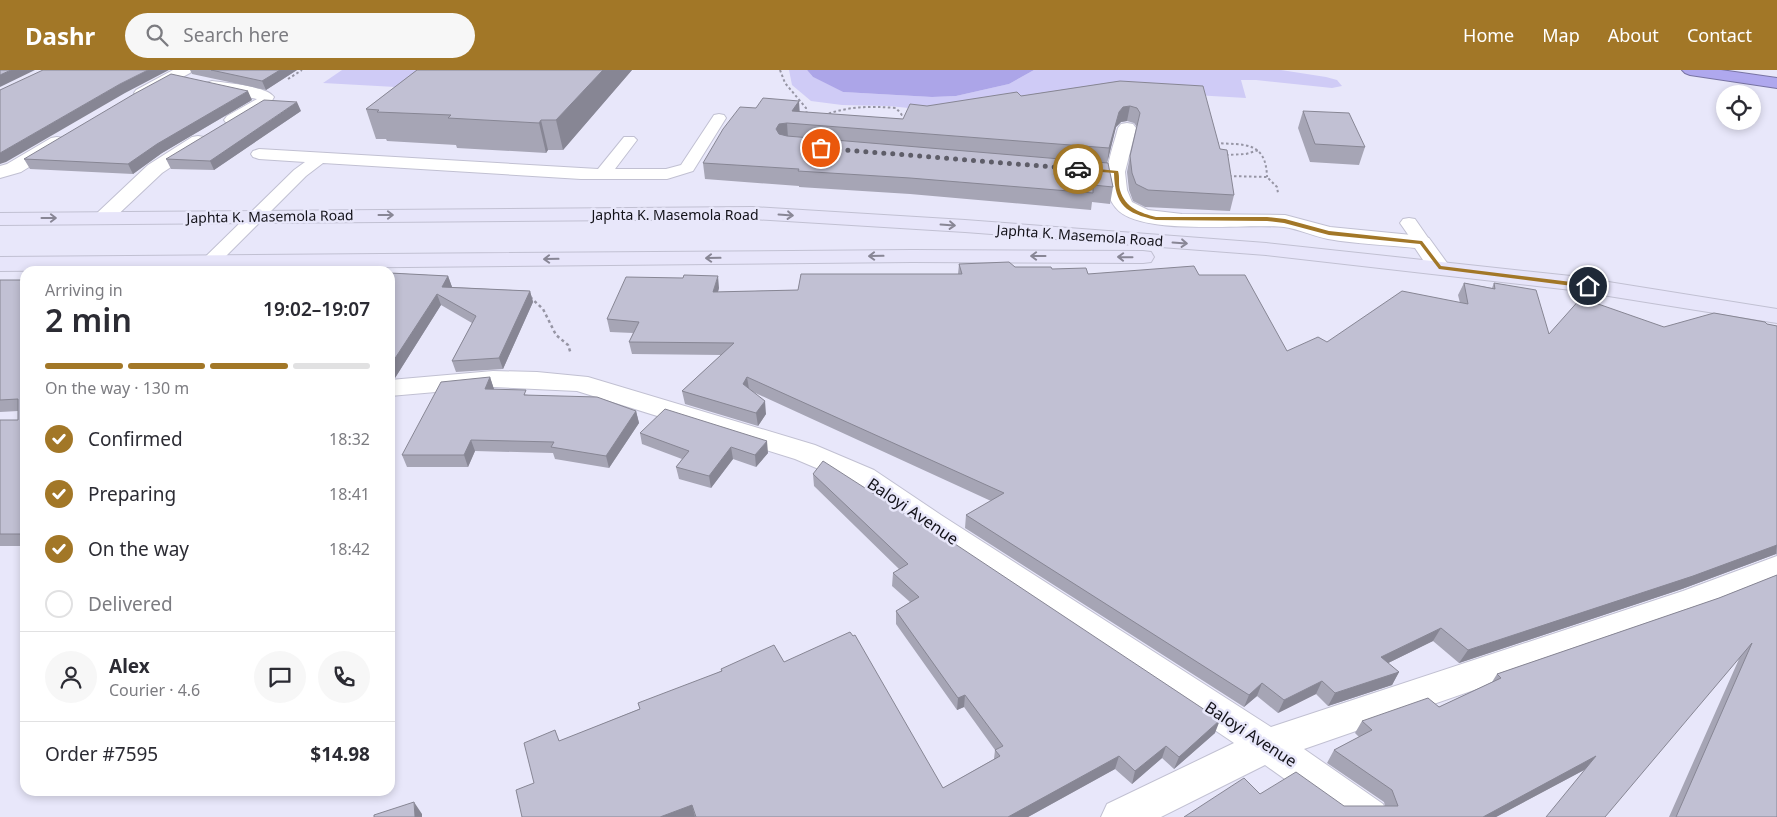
<!DOCTYPE html>
<html lang="en">
<head>
<meta charset="utf-8">
<style>
  :root { --surface:#fff; --page:#f7f7f7; --text:#2b2b33; --muted:#7c7c81; --line:#e1e1e2; --accent:#a27727 }
  body { margin:0; font-family:"Noto Sans",sans-serif; background:var(--page); color:var(--text); height:100vh; display:flex; flex-direction:column; font-size:19px; white-space:nowrap }
  * { box-sizing:border-box; margin:0 }
  p { font-size:16px; color:var(--muted) }
  .icon { flex:none; width:28px; height:28px; fill:none; stroke:currentColor; stroke-width:2; stroke-linecap:round; stroke-linejoin:round }
  .map { position:relative; flex:1; overflow:hidden }
  .panel { position:absolute; left:20px; top:196px; width:375px; height:530px; display:flex; flex-direction:column; background:var(--surface); border-radius:15px; box-shadow:0 2px 8px #0003 }
  .panel>* { flex:none }
  .tools { position:absolute; left:1716px; top:15px; display:grid; gap:10px }
  .tools a { display:grid; place-items:center; width:45px; height:45px; border-radius:50%; background:var(--surface); box-shadow:0 2px 8px #0003; font-size:25px }
  .pin { position:absolute; display:grid; place-items:center; width:42px; height:42px; color:#fff; margin:-21px; border:2px solid #fff; border-radius:50%; box-shadow:0 1px 5px #0007 }
  .courier { position:absolute; display:grid; place-items:center; width:50px; height:50px; margin:-25px; border:4px solid #a27727; border-radius:50%; background:#fff; color:#222; box-shadow:0 1px 6px #0007 }
  .summary em { font-style:normal; font-weight:600 }
  .summary div { display:flex; flex-direction:column-reverse }
  .summary { display:flex; align-items:center; justify-content:space-between; height:85px; padding:0 25px }
  h1 { font-size:32px; font-weight:600; line-height:38px }
  .bar { display:grid; grid-template-columns:repeat(4,1fr); gap:8px 5px; align-content:center; height:60px; padding:0 25px }
  .bar i { height:6px; border-radius:4px; background:var(--line) }
  .bar .on { background:var(--accent) }
  .bar p { grid-column:span 4 }
  .line { display:flex; align-items:center; gap:12px; padding:0 25px; border-top:1px solid var(--line) }
  .line div { flex:1 }
  .round { display:grid; place-items:center; flex:none; width:52px; height:52px; border-radius:26px; background:var(--page) }
  ol { padding:0 25px; list-style:none }
  li { display:flex; align-items:center; gap:15px; height:55px }
  li p { margin-inline-start:auto }
  li .icon { padding:5px; border-radius:50%; background:var(--accent); color:#fff; stroke-width:4 }
  li:last-child { color:var(--muted) }
  li i { width:28px; height:28px; border:2px solid var(--line); border-radius:50% }
  header { display:flex; align-items:center; gap:30px; box-sizing:border-box; height:70px; padding:0 25px; background:var(--accent); color:#fff }
  header strong { font-size:24px }
  nav { display:flex; gap:28px; margin-inline-start:auto; font-size:18px }
  .search { width:350px; height:45px; background:var(--page); display:flex; align-items:center; gap:12px; box-sizing:border-box; padding:0 18px; border-radius:28px; color:var(--muted); font-size:19px }
  .map>svg:first-child { display:block }
</style>
</head>
<body>
<header>
<strong>Dashr</strong>
<div class="search"><svg class="icon" aria-label="search" viewBox="0 0 24 24"><circle cx="10" cy="10" r="6"/><path d="M15 15l6 6"/></svg>Search here</div>
<nav><a>Home</a><a>Map</a><a>About</a><a>Contact</a></nav>
</header>
<div class="map">
<svg width="1777" height="747" viewBox="0 0 1777 747">
  <rect width="100%" height="100%" fill="#e8e7fa"/>
  <path fill="#cfcbf6" d="M 342,0 L 455,0 L 432,19 L 323,13 Z
    M 789,0 L 807,0 L 813,7 L 843,22 L 932,27 L 956,26 L 1009,14 L 1034,0 L 1281,0 L 1326,7 L 1337,10 L 1342,16 L 1332,18 L 1256,10 L 1241,10 L 1246,28 L 1160,23 L 928,40 L 889,36 L 842,35 L 811,31 L 792,15 Z"/>
  <path fill="#aca5e8" d="M 807,0 L 1034,0 L 1009,14 L 956,26 L 932,27 L 843,22 L 813,7 Z"/>
  <g fill="none" stroke-linecap="round" stroke-linejoin="round">
    <g stroke="#c1c0d2" stroke-width="2">
      <path id="service" d="M 719,44 L 724,45 L 726,48 L 693,101 L 667,109 L 581,109 L 323,93 L 306,106 L 215,197 L 208,199 L 201,197 L 199,193 L 294,100 L 305,92 L 259,89 L 253,87 L 251,84 L 253,81 L 259,79 L 598,99 L 624,67 L 634,67 L 637,70 L 615,99 L 666,99 L 681,95 L 714,45 Z
        M 1409,148 L 1415,149 L 1431,172 L 1428,176 L 1422,177 L 1416,176 L 1400,153 L 1403,149 Z"/>
    </g>
    <g stroke="#c1c0d2" stroke-width="2">
      <path id="minor" d="M 173,0 L 193,0 L 190,3 L 148,26 L 136,26 L 134,23 L 136,20 Z
        M 212,11 C 226,13 267,16 274,27 C 268,40 242,57 227,54 L 224,50 L 227,46 L 257,29 L 206,19 L 204,16 L 206,13 Z
        M 1127,53 L 1133,54 L 1136,58 L 1125,102 L 1127,120 L 1132,132 L 1148,140 L 1182,144 L 1285,145 L 1330,157 L 1422,166 L 1429,168 L 1450,197 L 1447,202 L 1439,204 L 1431,202 L 1415,178 C 1387,175 1356,174 1328,169 C 1313,166 1299,159 1284,157 C 1247,153 1139,167 1116,138 C 1097,116 1112,82 1118,58 L 1121,54 Z
        M 198,66 L 204,67 L 207,71 L 204,75 L 162,103 L 110,152 L 103,154 L 96,152 L 93,148 L 96,144 L 148,95 L 192,67 Z
        M 57,67 L 63,68 L 66,72 L 63,76 L 21,102 L 0,108 L 0,96 L 7,94 L 51,68 Z
        M 493,301 L 537,302 L 588,307 L 815,375 L 874,400 L 941,445 L 1271,657 L 1683,521 L 1777,486 L 1777,512 L 1707,539 L 1304,679 L 1383,734 L 1389,747 L 1338,747 L 1265,695 L 1161,747 L 1101,747 L 1107,734 L 1234,673 L 919,461 L 854,414 L 795,389 L 577,321 L 493,317 L 390,326 L 390,310 Z"/>
    </g>
    <g stroke="#c1c0d2" stroke-width="2">
      <path id="secondary" d="M 752,137 L 965,150 L 1266,173 L 1571,206 L 1777,239 L 1777,253 L 1571,220 L 1266,185 L 965,162 L 752,149 L 0,155 L 0,143 Z
        M 912,180 L 1143,181 L 1151,182 L 1154,187 L 1151,192 L 1143,193 L 912,192 L 0,201 L 0,187 Z"/>
    </g>
    <g stroke="#7874a3" stroke-width="2">
      <path id="motorway" d="M 1682,0 L 1721,0 L 1777,8 L 1777,18 L 1690,5 L 1685,3 Z"/>
    </g>
    <path stroke="#9695a4" stroke-width="2" stroke-dasharray="2.5 2.5" stroke-linecap="butt" d="M 780,0 L 785,13 L 806,38 L 807,46
      M 288,9 L 302,0
      M 824,45 C 850,36 869,36 896,38 L 902,45 L 908,46
      M 1216,73 C 1245,75 1266,71 1267,107
      M 1226,85 L 1246,84 L 1259,80
      M 1229,106 L 1267,107 L 1277,117 L 1278,123"/>
    <path stroke="#9695a4" stroke-width="2.5" stroke-dasharray="3 3" stroke-linecap="butt" d="M 530,227 L 543,239 L 556,265 L 568,275 L 571,284"/>
    <use href="#service" fill="#fff" fill-rule="evenodd"/>
    <use href="#minor" fill="#fff" fill-rule="evenodd"/>
    <use href="#secondary" fill="#e7e5fa" fill-rule="evenodd"/>
    <use href="#motorway" fill="#afa8ee" fill-rule="evenodd"/>
  </g>
  <path fill="#a6a5b5" d="M 190,0 L 297,0 L 266,20 L 192,4 Z
    M 417,0 L 632,0 L 563,80 L 548,80 L 546,83 L 457,78 L 456,75 L 387,71 L 386,69 L 376,69 L 366,39 Z
    M 1120,11 L 1220,79 L 1234,125 L 1230,141 L 1145,137 L 1133,131 L 1129,120 L 1127,102 L 1130,86 L 1137,57 L 1134,53 L 1127,51 L 1121,52 L 1116,57 L 1107,92 L 1113,117 L 1110,134 L 1092,132 L 1091,140 L 910,124 L 799,117 L 799,116 L 705,109 L 703,93 L 756,38 L 799,31 L 799,42 L 903,49 L 927,36 L 1021,26 Z
    M 252,30 L 162,83 L 133,104 L 30,99 L 24,89 Z
    M 301,41 L 214,100 L 171,99 L 166,89 Z
    M 1303,41 L 1365,77 L 1359,95 L 1310,92 L 1298,58 Z
    M 959,194 L 1052,199 L 1088,204 L 1199,205 L 1287,281 L 1327,272 L 1460,233 L 1458,225 L 1464,213 L 1492,218 L 1494,213 L 1549,264 L 1664,257 L 1767,254 L 1777,256 L 1777,485 L 1776,484 L 1682,519 L 1459,593 L 1433,571 L 1388,593 L 1399,602 L 1392,615 L 1328,636 L 1316,624 L 1278,643 L 1257,626 L 1244,637 L 965,458 L 966,445 L 991,431 L 751,321 L 766,344 L 758,356 L 685,334 L 682,321 L 721,285 L 632,284 L 629,272 L 633,263 L 610,262 L 607,249 L 719,218 L 718,222 L 798,220 L 958,204 Z
    M 390,203 L 448,206 L 452,217 L 530,221 L 533,232 L 503,299 L 456,302 L 452,291 L 472,253 L 441,235 L 395,308 Z
    M 0,210 L 25,210 L 25,476 L 0,476 L 0,350 L 18,350 L 18,341 L 0,342 Z
    M 490,307 L 494,320 L 636,341 L 639,353 L 609,398 L 555,389 L 553,383 L 475,381 L 468,397 L 407,397 L 402,385 Z
    M 640,363 L 768,383 L 756,397 L 733,389 L 711,418 L 679,409 L 676,397 L 682,389 L 642,374 Z
    M 813,404 L 1215,663 L 1174,699 L 1162,688 L 1132,714 L 1115,699 L 1028,747 L 522,747 L 534,713 L 560,671 L 639,639 L 721,601 L 721,599 L 784,592 L 943,718 L 994,689 L 995,680 L 964,637 L 957,640 L 896,554 L 896,541 L 910,532 L 892,516 L 893,503 L 899,499 L 814,416 Z
    M 1777,505 L 1777,747 L 1669,747 L 1739,589 L 1586,699 L 1496,747 L 1184,747 L 1260,724 L 1344,736 L 1385,736 L 1384,732 L 1327,693 L 1334,680 L 1359,667 L 1355,663 L 1362,651 L 1439,637 L 1492,612 L 1497,604 L 1719,528 Z"/>
  <path fill="#878694" d="M 11,0 L 35,0 L 0,17 L 0,5 Z
    M 148,0 L 169,0 L 125,23 L 6,92 L 0,94 L 0,83 L 120,14 Z
    M 280,0 L 297,0 L 266,20 L 262,11 Z
    M 603,0 L 632,0 L 563,80 L 556,50 Z
    M 248,21 L 252,30 L 162,83 L 133,104 L 128,94 L 157,74 Z
    M 799,31 L 800,46 L 792,41 Z
    M 297,32 L 301,41 L 214,100 L 210,91 Z
    M 1130,36 L 1127,51 L 1121,52 L 1116,57 L 1107,94 L 1109,78 L 1119,42 L 1123,37 Z
    M 541,50 L 548,80 L 546,83 L 539,53 Z
    M 787,53 L 788,68 L 780,70 L 776,59 L 779,54 Z
    M 448,206 L 452,217 L 445,228 L 442,217 Z
    M 718,206 L 719,218 L 714,234 L 713,222 Z
    M 530,221 L 533,232 L 503,299 L 499,288 Z
    M 437,224 L 441,235 L 395,308 L 390,309 L 390,296 Z
    M 490,307 L 494,319 L 489,331 L 485,319 Z
    M 747,307 L 749,319 L 743,314 Z
    M 765,331 L 766,344 L 758,356 L 756,343 Z
    M 636,341 L 639,353 L 609,398 L 606,386 Z
    M 471,370 L 475,381 L 468,397 L 464,385 Z
    M 767,371 L 768,383 L 756,397 L 755,385 Z
    M 731,377 L 733,389 L 711,418 L 709,406 Z
    M 1777,475 L 1776,484 L 1682,519 L 1459,593 L 1468,580 Z
    M 1441,558 L 1433,571 L 1374,600 L 1381,587 Z
    M 1399,602 L 1392,615 L 1328,636 L 1335,623 Z
    M 1322,611 L 1316,624 L 1278,643 L 1284,630 Z
    M 1262,613 L 1257,626 L 1244,637 L 1249,625 Z
    M 965,625 L 964,637 L 957,640 L 958,628 Z
    M 1220,650 L 1215,663 L 1174,699 L 1179,687 Z
    M 1166,676 L 1162,688 L 1132,714 L 1135,701 Z
    M 1119,686 L 1115,699 L 1028,747 L 1008,747 Z
    M 1596,686 L 1586,699 L 1496,747 L 1483,747 Z
    M 414,732 L 422,744 L 422,747 L 415,747 Z
    M 692,735 L 695,747 L 660,747 Z"/>
  <path fill="#c1c0d3" stroke="#878694" d="M 0,0 L 11,0 L 0,5 Z
    M 43,0 L 148,0 L 120,14 L 0,83 L 0,20 Z
    M 211,0 L 280,0 L 262,11 Z
    M 417,0 L 603,0 L 556,50 L 541,50 L 539,53 L 448,48 L 451,45 L 377,42 L 379,40 L 366,39 Z
    M 171,4 L 248,21 L 157,74 L 128,94 L 24,89 L 134,24 Z
    M 1120,11 L 1203,16 L 1220,79 L 1227,80 L 1234,125 L 1148,120 L 1136,114 L 1132,103 L 1130,86 L 1140,43 L 1137,38 L 1130,36 L 1123,37 L 1119,42 L 1109,78 L 787,53 L 779,54 L 776,59 L 779,64 L 787,66 L 1108,93 L 1113,117 L 1093,115 L 1093,123 L 910,108 L 798,101 L 799,99 L 703,93 L 723,59 L 740,37 L 756,38 L 763,28 L 799,31 L 792,41 L 903,49 L 910,34 L 927,36 L 1017,22 L 1021,26 Z
    M 264,30 L 297,32 L 210,91 L 166,89 Z
    M 1303,41 L 1349,43 L 1365,77 L 1315,74 Z
    M 1009,192 L 1015,197 L 1051,197 L 1052,199 L 1086,198 L 1088,204 L 1194,196 L 1199,205 L 1245,205 L 1287,281 L 1318,267 L 1327,272 L 1402,221 L 1468,234 L 1464,213 L 1495,219 L 1494,213 L 1536,220 L 1549,264 L 1581,228 L 1664,257 L 1714,243 L 1765,252 L 1767,254 L 1777,256 L 1777,475 L 1693,506 L 1468,580 L 1441,558 L 1381,587 L 1399,602 L 1335,623 L 1322,611 L 1284,630 L 1262,613 L 1249,625 L 966,445 L 1004,423 L 747,307 L 743,314 L 765,331 L 756,343 L 682,321 L 734,273 L 629,272 L 639,252 L 607,249 L 626,207 L 683,208 L 684,205 L 718,206 L 713,222 L 798,220 L 801,204 L 962,204 L 959,194 Z
    M 322,199 L 362,201 L 320,201 Z
    M 390,203 L 448,206 L 442,217 L 530,221 L 499,288 L 452,291 L 476,246 L 437,224 L 390,296 Z
    M 0,210 L 25,210 L 25,464 L 0,464 L 0,350 L 18,350 L 18,329 L 0,330 Z
    M 490,307 L 485,319 L 526,320 L 524,325 L 597,327 L 636,341 L 606,386 L 551,377 L 554,372 L 471,370 L 464,385 L 402,385 L 441,312 Z
    M 665,339 L 767,371 L 755,385 L 731,377 L 709,406 L 676,397 L 689,381 L 640,363 Z
    M 823,391 L 935,463 L 937,462 L 1220,650 L 1179,687 L 1166,676 L 1135,701 L 1119,686 L 1008,747 L 696,747 L 692,735 L 660,747 L 522,747 L 516,720 L 534,713 L 524,673 L 555,660 L 559,671 L 640,639 L 638,633 L 722,601 L 721,599 L 774,575 L 784,592 L 850,562 L 853,566 L 855,565 L 943,718 L 1000,686 L 995,680 L 1003,676 L 965,625 L 958,628 L 896,541 L 919,527 L 893,503 L 908,494 L 813,404 Z
    M 1777,505 L 1777,747 L 1676,747 L 1752,573 L 1605,747 L 1546,747 L 1596,686 L 1483,747 L 1184,747 L 1244,708 L 1260,724 L 1296,702 L 1344,736 L 1398,736 L 1392,720 L 1334,680 L 1372,660 L 1362,651 L 1428,628 L 1439,637 L 1501,608 L 1497,604 L 1719,528 Z
    M 414,732 L 415,747 L 374,747 L 374,745 Z"/>
  <defs><path id="oneway-shaft" d="M-6 0H5M1.5-3L5.5 0L1.5 3" fill="none" stroke-width="1.6" stroke-linecap="round" stroke-linejoin="round" transform="scale(1.25)"/></defs>
  <g stroke="#888695">
    <use href="#oneway-shaft" transform="translate(386 145)"/>
    <use href="#oneway-shaft" transform="translate(786 145) rotate(4)"/>
    <use href="#oneway-shaft" transform="translate(49 148)"/>
    <use href="#oneway-shaft" transform="translate(948 155) rotate(4)"/>
    <use href="#oneway-shaft" transform="translate(1180 173) rotate(4)"/>
    <use href="#oneway-shaft" transform="translate(876 186) rotate(179)"/>
    <use href="#oneway-shaft" transform="translate(1038 186) rotate(180)"/>
    <use href="#oneway-shaft" transform="translate(1125 187) rotate(-179)"/>
    <use href="#oneway-shaft" transform="translate(713 188) rotate(179)"/>
    <use href="#oneway-shaft" transform="translate(551 189) rotate(179)"/>
  </g>
  <path fill="#a27727" d="M 1078,97 L 1118,101 C 1120,107 1118,114 1120,120 C 1125,138 1141,143 1156,147 L 1267,147 L 1285,149 L 1329,161 L 1422,171 L 1441,196 L 1588,214 L 1592,216 L 1588,218 L 1439,199 L 1420,174 L 1329,165 L 1284,153 L 1267,151 L 1156,150 C 1126,143 1115,136 1114,103 L 1076,100 Z"/>
  <g fill="none" stroke-linecap="round" stroke-linejoin="round">
    <path stroke="#5e5d68" stroke-width="5" stroke-dasharray="0 9" d="M 821,78 L 1078,99"/>
  </g>
  <g text-anchor="middle" dominant-baseline="central" stroke-width="5" stroke-linejoin="round" paint-order="stroke">
    <g font-size="14" fill="#131219" stroke="#e8e7fa">
      <text x="675" y="144">Japhta K. Masemola Road</text>
      <text transform="translate(270 146) rotate(-1)">Japhta K. Masemola Road</text>
      <text transform="translate(1080 165) rotate(4)">Japhta K. Masemola Road</text>
    </g>
    <g font-size="16" fill="#131219" stroke="#e8e7fa">
      <text transform="translate(913 441) rotate(34)">Baloyi Avenue</text>
      <text transform="translate(1251 664) rotate(33)">Baloyi Avenue</text>
    </g>
  </g>
</svg>
<div class="tools">
<a><svg class="icon" aria-label="locate" viewBox="0 0 24 24"><circle cx="12" cy="12" r="6"/><path d="M12 2v4M12 18v4M2 12h4M18 12h4"/></svg></a>
</div>
<div class="pin" style="left:821px;top:78px;background:#ea580c"><svg class="icon" aria-label="bag" viewBox="0 0 24 24"><path d="M5 8h14l-1 12H6zM9 8a3 3 0 0 1 6 0"/></svg></div>
<div class="pin" style="left:1588px;top:216px;background:#1f2937"><svg class="icon" aria-label="home" viewBox="0 0 24 24"><path d="M3 11l9-7 9 7M6 9v11h12V9"/></svg></div>
<div class="courier" style="left:1078px;top:99px"><svg class="icon" aria-label="car" viewBox="0 0 24 24"><path d="M5 17H2v-5l4-1 3-4h7l3 4 3 1v5h-3M9 17h6M6 11h13"/><circle cx="7" cy="17" r="2"/><circle cx="17" cy="17" r="2"/></svg></div>
<section class="panel">
<div class="summary"><div><h1>2 min</h1><p>Arriving in</p></div><em>19:02–19:07</em></div>
<div class="bar"><i class="on"></i><i class="on"></i><i class="on"></i><i></i><p>On the way · 130 m</p></div>
<ol>
<li><svg class="icon" aria-label="check" viewBox="0 0 24 24"><path d="M5 12l5 5 9-10"/></svg>Confirmed<p>18:32</p></li>
<li><svg class="icon" aria-label="check" viewBox="0 0 24 24"><path d="M5 12l5 5 9-10"/></svg>Preparing<p>18:41</p></li>
<li><svg class="icon" aria-label="check" viewBox="0 0 24 24"><path d="M5 12l5 5 9-10"/></svg>On the way<p>18:42</p></li>
<li><i></i>Delivered</li>
</ol>
<div class="line" style="height:90px"><a class="round"><svg class="icon" aria-label="person" viewBox="0 0 24 24"><circle cx="12" cy="8" r="4"/><path d="M4 21q1-7 8-7t8 7"/></svg></a><div><b>Alex</b><p>Courier · 4.6</p></div><a class="round"><svg class="icon" aria-label="chat" viewBox="0 0 24 24"><path d="M4 5h16v11H9l-5 4z"/></svg></a><a class="round"><svg class="icon" aria-label="phone" viewBox="0 0 24 24"><path d="M5 4h4l2 5-3 2q2 4 5 5l2-3 5 2v4C11 20 4 13 5 4z"/></svg></a></div>
<div class="line" style="height:65px"><div>Order #7595</div><b>$14.98</b></div>
</section>
</div>
</body>
</html>
